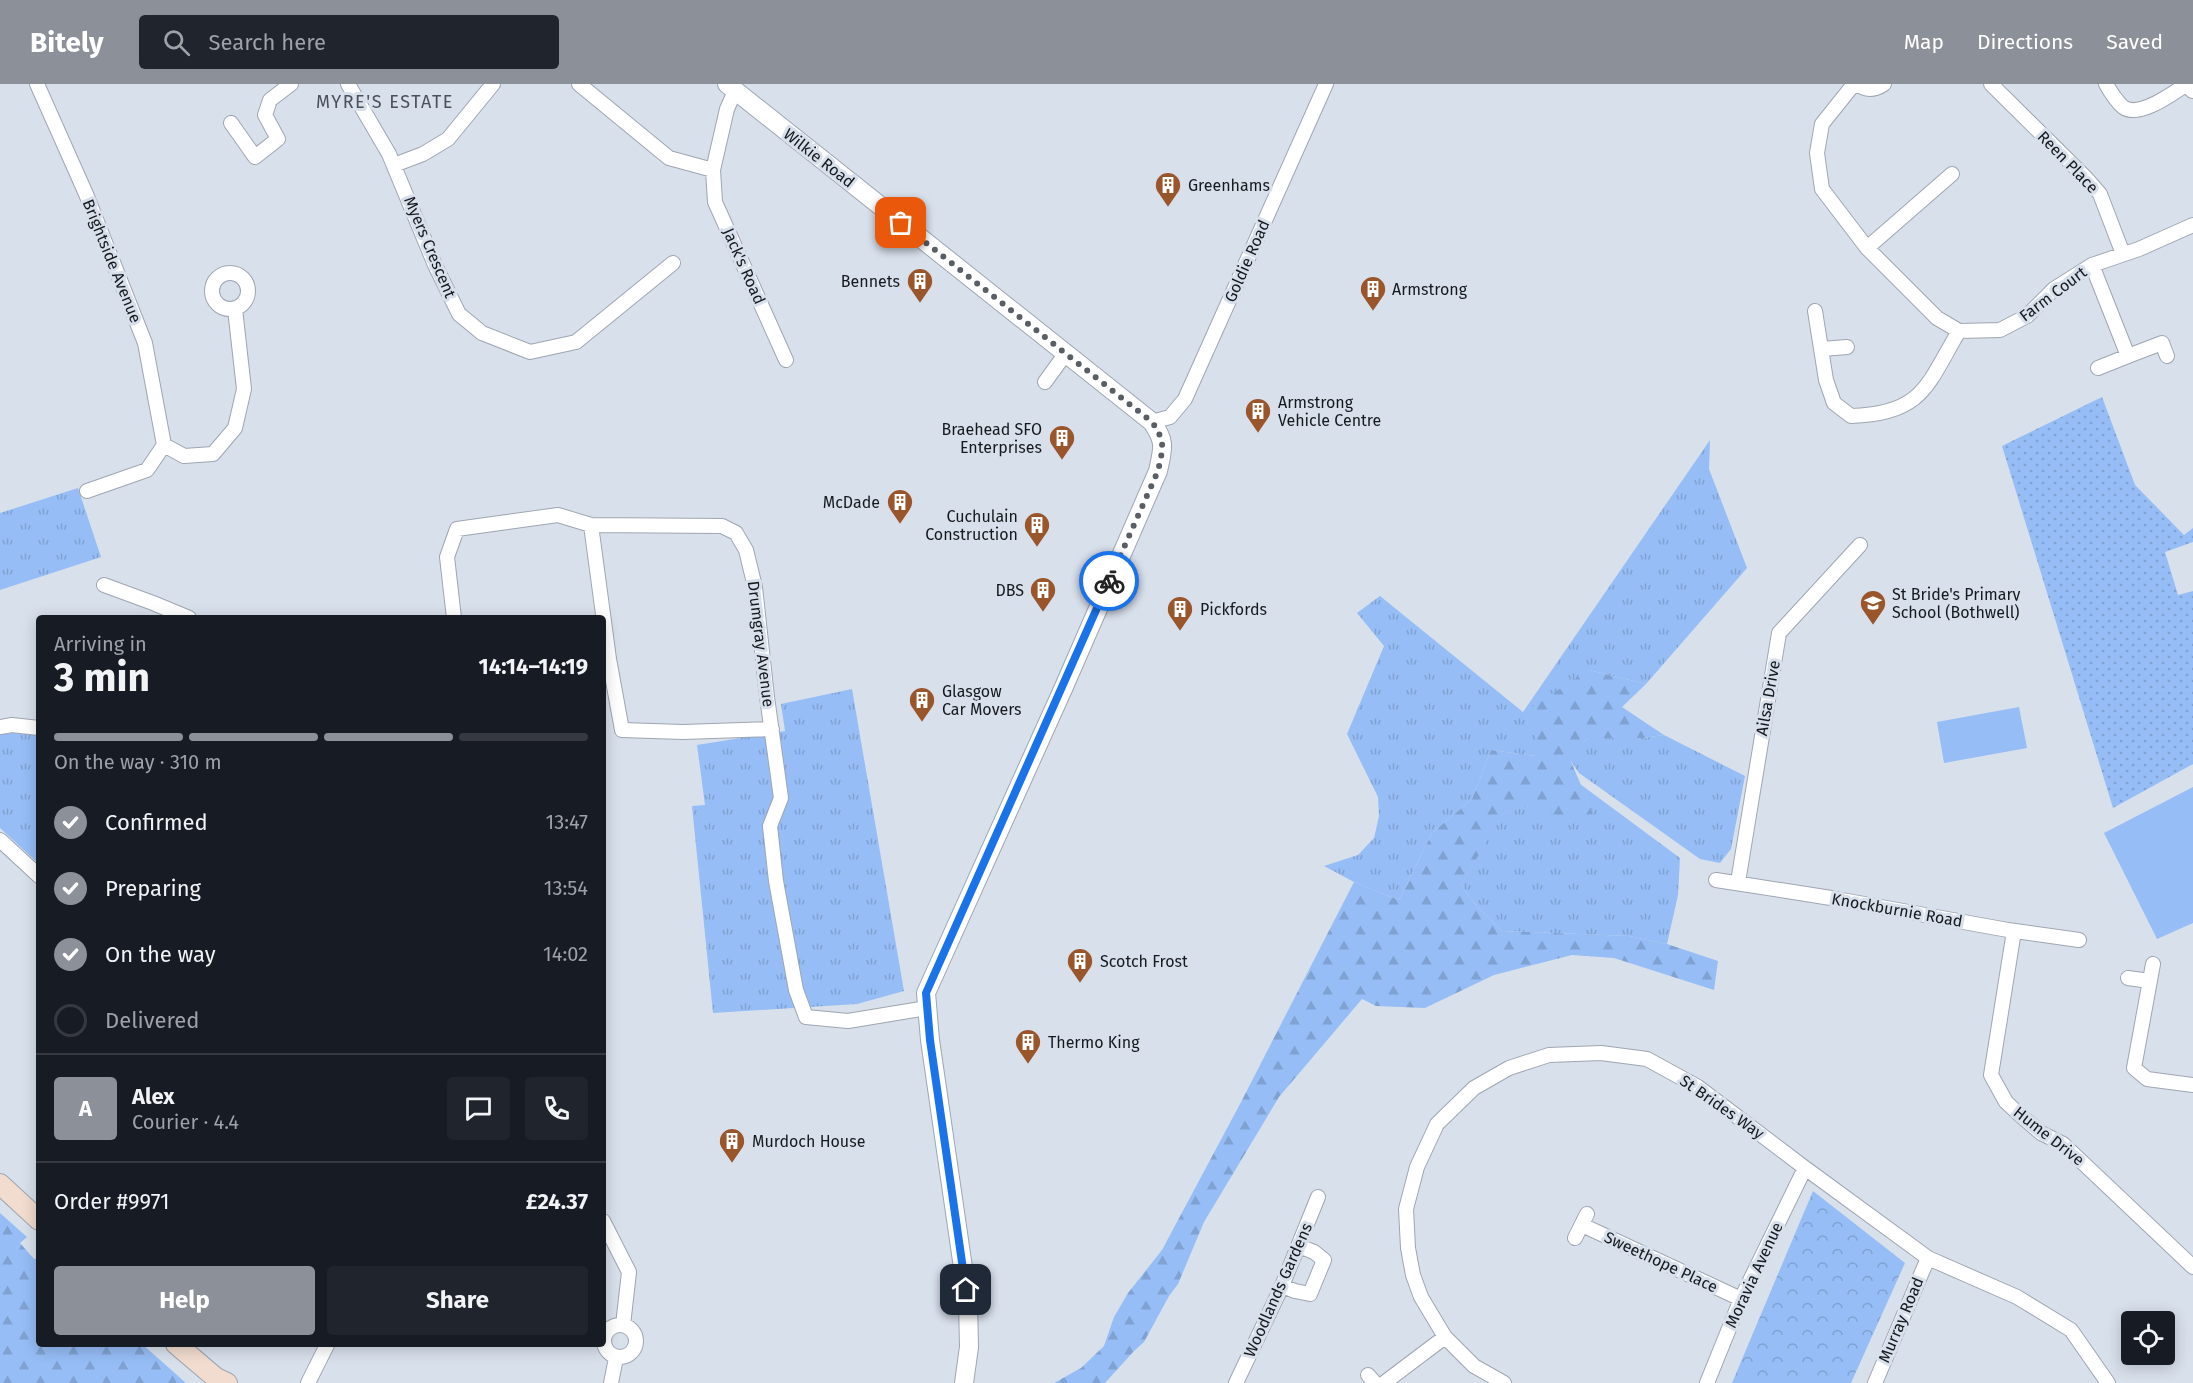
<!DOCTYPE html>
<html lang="en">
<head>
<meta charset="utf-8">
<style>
  :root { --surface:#171b24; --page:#20242c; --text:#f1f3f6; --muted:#9ea1a6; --line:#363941; --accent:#8c9099 }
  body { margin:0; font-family:"Fira Sans",sans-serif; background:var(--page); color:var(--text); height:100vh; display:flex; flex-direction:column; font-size:22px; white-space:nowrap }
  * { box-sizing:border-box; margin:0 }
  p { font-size:20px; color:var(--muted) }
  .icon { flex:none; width:33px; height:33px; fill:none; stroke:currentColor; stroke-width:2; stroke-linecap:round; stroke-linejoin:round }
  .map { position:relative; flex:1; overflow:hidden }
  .side { position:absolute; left:36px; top:531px; width:570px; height:732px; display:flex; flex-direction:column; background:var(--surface); border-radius:6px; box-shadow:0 3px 15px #0003 }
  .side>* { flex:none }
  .fabs { position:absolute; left:2121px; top:1227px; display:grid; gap:12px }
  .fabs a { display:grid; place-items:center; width:54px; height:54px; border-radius:6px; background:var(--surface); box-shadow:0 3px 15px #0003; font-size:30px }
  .pin { position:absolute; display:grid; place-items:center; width:51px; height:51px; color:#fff; margin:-26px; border-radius:12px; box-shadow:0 3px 9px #0006 }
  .courier { position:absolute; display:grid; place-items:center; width:60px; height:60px; margin:-30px; border:4px solid #1a73e8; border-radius:50%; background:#fff; color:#222; box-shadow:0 2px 8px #0007 }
  .head em { font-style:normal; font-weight:700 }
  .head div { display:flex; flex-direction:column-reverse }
  .head { display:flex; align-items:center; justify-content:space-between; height:102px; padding:0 18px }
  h1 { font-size:39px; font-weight:700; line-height:45px }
  .bar { display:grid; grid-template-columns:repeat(4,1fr); gap:9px 6px; align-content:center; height:72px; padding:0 18px }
  .bar i { height:8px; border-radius:4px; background:var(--line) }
  .bar .on { background:var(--accent) }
  .bar p { grid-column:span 4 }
  .line { display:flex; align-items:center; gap:15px; padding:0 18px; border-top:2px solid var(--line) }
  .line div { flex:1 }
  .round { display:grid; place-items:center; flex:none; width:63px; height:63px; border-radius:6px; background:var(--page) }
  ol { padding:0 18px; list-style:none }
  li { display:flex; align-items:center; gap:18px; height:66px }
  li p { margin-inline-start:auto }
  li .icon { padding:6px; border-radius:50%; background:var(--accent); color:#fff; stroke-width:4 }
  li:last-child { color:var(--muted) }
  li i { width:33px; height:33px; border:3px solid var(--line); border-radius:50% }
  .action { display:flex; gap:12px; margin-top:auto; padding:12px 18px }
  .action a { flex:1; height:69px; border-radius:6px; background:var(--accent); color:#fff; font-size:24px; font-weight:700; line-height:69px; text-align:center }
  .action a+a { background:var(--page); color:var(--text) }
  header { display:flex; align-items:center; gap:36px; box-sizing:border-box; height:84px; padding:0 30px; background:var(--accent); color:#fff }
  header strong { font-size:28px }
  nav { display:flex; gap:33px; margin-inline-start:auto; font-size:21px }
  .search { width:420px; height:54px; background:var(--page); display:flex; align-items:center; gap:15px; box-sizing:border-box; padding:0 21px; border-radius:6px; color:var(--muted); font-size:22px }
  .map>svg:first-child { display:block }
</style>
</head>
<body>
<header>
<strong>Bitely</strong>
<div class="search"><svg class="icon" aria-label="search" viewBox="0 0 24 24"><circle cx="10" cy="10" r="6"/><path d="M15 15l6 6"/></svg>Search here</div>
<nav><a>Map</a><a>Directions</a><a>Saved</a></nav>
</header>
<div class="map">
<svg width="2193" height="1299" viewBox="0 0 2193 1299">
  <defs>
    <pattern id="grass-tufts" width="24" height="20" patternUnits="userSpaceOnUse" patternTransform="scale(1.5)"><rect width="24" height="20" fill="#96bdf6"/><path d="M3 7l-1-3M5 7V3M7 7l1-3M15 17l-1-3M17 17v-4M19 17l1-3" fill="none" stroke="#80a2d2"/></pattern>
    <pattern id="forest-firs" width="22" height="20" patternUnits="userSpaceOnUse" patternTransform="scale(1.5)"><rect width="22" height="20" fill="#96bdf6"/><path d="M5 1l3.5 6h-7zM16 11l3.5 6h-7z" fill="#80a2d2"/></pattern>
    <pattern id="park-crowns" width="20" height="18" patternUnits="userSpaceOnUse" patternTransform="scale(1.5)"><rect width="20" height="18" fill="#96bdf6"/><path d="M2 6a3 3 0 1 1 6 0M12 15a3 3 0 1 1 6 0" fill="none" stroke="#80a2d2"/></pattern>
    <pattern id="garden-dots" width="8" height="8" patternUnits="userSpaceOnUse" patternTransform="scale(1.5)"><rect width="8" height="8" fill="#96bdf6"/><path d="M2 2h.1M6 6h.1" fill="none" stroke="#80a2d2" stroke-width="1.8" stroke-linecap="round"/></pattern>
  </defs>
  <rect width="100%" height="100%" fill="#d8e0ec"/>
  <path fill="url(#grass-tufts)" d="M 1710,356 L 1709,385 L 1747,484 L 1646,600 L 1589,586 L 1536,672 L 1491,666 L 1472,715 L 1432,749 L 1399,816 L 1354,798 L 1324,782 L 1358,771 L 1374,754 L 1379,732 L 1378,713 L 1347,650 L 1384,562 L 1357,529 L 1380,512 L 1523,628 Z
    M 78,404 L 101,473 L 0,506 L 0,429 Z
    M 852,605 L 904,907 L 857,920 L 713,929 L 692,722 L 705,721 L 697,661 L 785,647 L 781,620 Z
    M 13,648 L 39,651 L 39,780 L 0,744 L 0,650 Z
    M 1664,651 L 1745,692 L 1731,765 L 1720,779 L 1700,775 L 1579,689 L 1568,673 L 1588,654 L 1643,654 Z
    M 1580,700 L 1680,774 L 1678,811 L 1667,860 L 1629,852 L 1502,847 L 1474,819 L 1461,801 L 1502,730 L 1528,722 L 1593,729 Z"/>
  <path fill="url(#forest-firs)" d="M 1589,586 L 1646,600 L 1622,623 L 1664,651 L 1643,654 L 1588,654 L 1569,673 L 1593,729 L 1574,737 L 1528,722 L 1503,730 L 1461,801 L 1474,819 L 1502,847 L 1629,852 L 1667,860 L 1718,877 L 1714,906 L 1614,874 L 1572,871 L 1494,891 L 1425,924 L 1376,922 L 1362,915 L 1279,1013 L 1204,1138 L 1178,1200 L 1169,1212 L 1144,1258 L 1134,1267 L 1105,1299 L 1054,1299 L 1081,1284 L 1104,1262 L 1114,1233 L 1128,1209 L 1162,1166 L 1240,1020 L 1354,798 L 1399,816 L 1432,749 L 1472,715 L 1491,666 L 1536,672 L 1533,622 Z
    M 0,1129 L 27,1153 L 20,1159 L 34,1175 L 39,1173 L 39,1260 L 142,1260 L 186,1299 L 0,1299 Z"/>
  <path fill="url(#park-crowns)" d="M 1813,1107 L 1905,1179 L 1851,1299 L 1732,1299 Z"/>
  <path fill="url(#garden-dots)" d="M 2102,313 L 2135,401 L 2184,451 L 2193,444 L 2193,458 L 2165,468 L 2178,511 L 2193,507 L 2193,680 L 2113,724 L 2002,362 Z"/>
  <path fill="#96bdf6" d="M 2019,623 L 2027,664 L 1944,679 L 1937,638 Z
    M 2193,703 L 2193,839 L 2157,855 L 2104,749 Z"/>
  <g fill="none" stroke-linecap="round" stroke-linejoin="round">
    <g stroke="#9fa6b1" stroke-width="16">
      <path id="minor" d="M 37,0 L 86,110 L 145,259 L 164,361 L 184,372 L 213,370 L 235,344 L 244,305 L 235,225
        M 348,0 L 389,70 L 435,181 L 459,230 L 482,249 L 530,268 L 576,258 L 673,179
        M 579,0 L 669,74 L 713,86 L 727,25 L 735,7
        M 1854,0 L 1822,40 L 1817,69 L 1822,105 L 1867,164 L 1937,234 L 1959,247 L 2000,246 L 2027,232 L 2054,205 L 2092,181 L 2139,165 L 2193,141
        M 1857,0 C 1866,7 1875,6 1884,0
        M 1991,0 L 2086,94 L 2100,110 L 2123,170
        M 2106,0 C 2110,7 2116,17 2123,23 C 2139,35 2173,9 2187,0
        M 231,39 L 255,73 L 278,55 L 265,31 L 270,16 L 291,0
        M 394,81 L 423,70 L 448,55 L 493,0
        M 713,86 L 715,118 L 786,276
        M 1867,164 L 1952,90
        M 2092,181 L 2128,272 L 2162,259 L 2167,272
        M212 207a18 18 0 1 1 36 0a18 18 0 1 1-36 0Z
        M 1815,227 L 1826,296 L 1834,319 L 1851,332 C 1923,330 1927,301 1959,247
        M 1822,265 L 1847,263
        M 2098,284 L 2128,272
        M 1045,298 L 1066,269
        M 1152,338 L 1170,333 L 1185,315 L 1326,0
        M 87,407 L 147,386 L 164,361
        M 591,441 L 609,575 L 622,646 L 683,648 L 772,645
        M 104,501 L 153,519 L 189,534
        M 454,534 L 447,473 L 457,445 L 558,431 L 591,441 L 722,442 L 736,449 L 746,466 L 755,503 L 767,613 L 781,714 L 770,742 L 776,797 L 796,906 L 806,933 L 848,937 L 927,924
        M 0,643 L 12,641 L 39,644
        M 0,756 L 39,792
        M 1716,796 L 1831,814 L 2008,846 L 2079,856
        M 1738,798 L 1779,549 L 1860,461
        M 2014,847 L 1991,991 L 2006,1018 L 2021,1032 L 2041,1049 L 2063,1060 L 2193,1183
        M 2153,880 L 2134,984 L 2147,995 L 2193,1001
        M 2128,894 L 2150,897
        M 603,1137 L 629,1188 L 623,1241
        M 1582,1141 L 1741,1215
        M 1575,1154 L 1587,1130
        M 1282,1202 L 1295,1207 L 1310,1210 L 1324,1176 L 1314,1168 L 1299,1162
        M604 1257a16 16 0 1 1 32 0a16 16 0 1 1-32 0Z
        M 1368,1291 L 1375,1299
        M 308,1299 L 327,1261 L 326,1260
        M 611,1299 L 616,1274
        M 1236,1299 L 1282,1202 L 1318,1113
        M 1384,1299 L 1445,1253
        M 1504,1299 L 1474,1282 L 1445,1253 L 1421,1213 L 1413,1191 L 1408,1164 L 1406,1125 L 1417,1083 L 1437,1040 L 1474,1004 L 1509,984 L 1549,971 L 1601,969 L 1647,975 L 1698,1003 L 1805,1084 L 1928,1174 L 2017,1213 L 2071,1246 L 2108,1299
        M 1707,1299 L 1741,1215 L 1805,1084
        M 1875,1299 L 1928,1174"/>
    </g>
    <g stroke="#9fa6b1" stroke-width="20">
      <path id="tertiary" d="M 727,0 L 1152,338 C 1166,358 1163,364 1158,387 L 1063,605 L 926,909 L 930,956 L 968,1218 L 969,1263 L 964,1299
        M 2189,0 L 2193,5"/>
    </g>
    <g stroke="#9fa6b1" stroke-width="22">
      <path id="secondary" d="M 0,1100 L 39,1136
        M 176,1260 L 216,1294 L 227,1299"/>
    </g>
    <use href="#minor" stroke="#fff" stroke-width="14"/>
    <use href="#tertiary" stroke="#fff" stroke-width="18"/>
    <use href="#secondary" stroke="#f2dccf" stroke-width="20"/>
  </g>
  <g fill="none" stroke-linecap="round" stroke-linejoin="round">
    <path stroke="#595e65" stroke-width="6" stroke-dasharray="0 10.8" d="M 901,139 L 1152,338 C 1166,358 1163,364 1158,387 L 1109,497"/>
    <path stroke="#1a73e8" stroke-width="8" d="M 966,1206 L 930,956 L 926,909 L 1109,497"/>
  </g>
  <defs>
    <g id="building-pin" transform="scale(1.35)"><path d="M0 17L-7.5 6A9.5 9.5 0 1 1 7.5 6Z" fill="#9b552a" stroke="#d8e0ec"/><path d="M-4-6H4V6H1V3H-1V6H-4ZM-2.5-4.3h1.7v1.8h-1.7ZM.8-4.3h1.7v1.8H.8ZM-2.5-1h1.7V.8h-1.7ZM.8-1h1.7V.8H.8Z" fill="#fff"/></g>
    <g id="school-pin" transform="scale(1.35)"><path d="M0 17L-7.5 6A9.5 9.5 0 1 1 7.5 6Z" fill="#9b552a" stroke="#d8e0ec"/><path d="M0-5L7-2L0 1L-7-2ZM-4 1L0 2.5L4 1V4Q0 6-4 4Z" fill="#fff"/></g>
  </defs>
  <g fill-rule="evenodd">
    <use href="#building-pin" x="1168" y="101"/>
    <use href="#building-pin" x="920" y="197"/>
    <use href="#building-pin" x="1373" y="205"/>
    <use href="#building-pin" x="1258" y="327"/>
    <use href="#building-pin" x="1062" y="354"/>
    <use href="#building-pin" x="900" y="418"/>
    <use href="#building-pin" x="1037" y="441"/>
    <use href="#building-pin" x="1043" y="506"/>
    <use href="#school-pin" x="1873" y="519"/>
    <use href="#building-pin" x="1180" y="525"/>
    <use href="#building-pin" x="922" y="616"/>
    <use href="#building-pin" x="1080" y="877"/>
    <use href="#building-pin" x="1028" y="958"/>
    <use href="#building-pin" x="732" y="1057"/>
  </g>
  <g text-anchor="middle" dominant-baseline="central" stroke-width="6" stroke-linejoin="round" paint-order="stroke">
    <g font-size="16" fill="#15181c" stroke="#d8e0ec">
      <text transform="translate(819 74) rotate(38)">Wilkie Road</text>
      <text transform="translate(2068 78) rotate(46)">Reen Place</text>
      <text transform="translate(430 163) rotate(67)">Myers Crescent</text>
      <text transform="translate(112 177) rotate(68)">Brightside Avenue</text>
      <text transform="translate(1247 177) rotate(-66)">Goldie Road</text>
      <text transform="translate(744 182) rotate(66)">Jack's Road</text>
      <text transform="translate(2053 210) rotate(-37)">Farm Court</text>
      <text transform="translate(761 560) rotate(83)">Drumgray Avenue</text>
      <text transform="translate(1768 614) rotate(-80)">Ailsa Drive</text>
      <text transform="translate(1897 826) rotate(10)">Knockburnie Road</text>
      <text transform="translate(1722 1023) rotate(35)">St Brides Way</text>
      <text transform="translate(2049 1052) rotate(38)">Hume Drive</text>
      <text transform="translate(1661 1178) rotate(25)">Sweethope Place</text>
      <text transform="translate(1754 1191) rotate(-65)">Moravia Avenue</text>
      <text transform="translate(1278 1206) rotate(-66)">Woodlands Gardens</text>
      <text transform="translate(1901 1236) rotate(-67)">Murray Road</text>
    </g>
    <g font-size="16" fill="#15181c" stroke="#d8e0ec" text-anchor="start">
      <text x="1188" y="101">Greenhams</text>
      <text x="900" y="197" text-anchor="end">Bennets</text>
      <text x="1392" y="205">Armstrong</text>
      <text x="1278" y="318">Armstrong<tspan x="1278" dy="18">Vehicle Centre</tspan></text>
      <text x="1042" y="345" text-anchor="end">Braehead SFO<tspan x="1042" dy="18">Enterprises</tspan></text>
      <text x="880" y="418" text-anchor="end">McDade</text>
      <text x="1018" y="432" text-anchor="end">Cuchulain<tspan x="1018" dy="18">Construction</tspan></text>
      <text x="1024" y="506" text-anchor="end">DBS</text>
      <text x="1892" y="510">St Bride's Primary<tspan x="1892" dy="18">School (Bothwell)</tspan></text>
      <text x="1200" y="525">Pickfords</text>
      <text x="942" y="607">Glasgow<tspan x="942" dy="18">Car Movers</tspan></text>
      <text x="1100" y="877">Scotch Frost</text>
      <text x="1048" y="958">Thermo King</text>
      <text x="752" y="1057">Murdoch House</text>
    </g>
    <g font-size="18" letter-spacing="1.5" fill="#4b515b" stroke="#d8e0ec">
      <text x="385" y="18">MYRE'S ESTATE</text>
    </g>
  </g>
</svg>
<div class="fabs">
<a><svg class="icon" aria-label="locate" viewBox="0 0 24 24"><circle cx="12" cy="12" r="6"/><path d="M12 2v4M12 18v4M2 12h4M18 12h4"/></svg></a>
</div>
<div class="pin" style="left:901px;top:139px;background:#ea580c"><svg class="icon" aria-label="bag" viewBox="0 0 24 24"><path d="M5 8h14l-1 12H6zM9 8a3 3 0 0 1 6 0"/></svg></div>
<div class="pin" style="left:966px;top:1206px;background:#1f2937"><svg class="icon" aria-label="home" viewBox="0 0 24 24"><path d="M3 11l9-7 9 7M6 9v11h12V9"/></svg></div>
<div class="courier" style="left:1109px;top:497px"><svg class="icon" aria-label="bike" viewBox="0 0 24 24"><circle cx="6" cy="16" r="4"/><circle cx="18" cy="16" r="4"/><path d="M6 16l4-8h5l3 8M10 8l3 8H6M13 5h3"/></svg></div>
<section class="side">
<div class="head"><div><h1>3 min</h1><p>Arriving in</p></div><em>14:14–14:19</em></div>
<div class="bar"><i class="on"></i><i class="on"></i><i class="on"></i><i></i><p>On the way · 310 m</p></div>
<ol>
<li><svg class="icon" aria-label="check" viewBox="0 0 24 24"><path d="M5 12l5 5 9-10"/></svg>Confirmed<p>13:47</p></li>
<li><svg class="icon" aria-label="check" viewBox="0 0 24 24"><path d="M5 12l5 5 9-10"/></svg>Preparing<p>13:54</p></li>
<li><svg class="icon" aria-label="check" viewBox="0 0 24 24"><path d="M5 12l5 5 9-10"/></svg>On the way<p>14:02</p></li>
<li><i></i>Delivered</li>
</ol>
<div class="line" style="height:108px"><b class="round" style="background:var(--accent);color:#fff">A</b><div><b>Alex</b><p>Courier · 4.4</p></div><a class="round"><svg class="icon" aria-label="chat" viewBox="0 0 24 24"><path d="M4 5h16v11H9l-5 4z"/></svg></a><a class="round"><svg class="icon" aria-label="phone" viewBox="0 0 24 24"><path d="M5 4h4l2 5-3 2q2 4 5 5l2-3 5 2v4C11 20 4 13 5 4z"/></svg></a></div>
<div class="line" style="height:78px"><div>Order #9971</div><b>£24.37</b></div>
<div class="action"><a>Help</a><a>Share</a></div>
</section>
</div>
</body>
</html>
